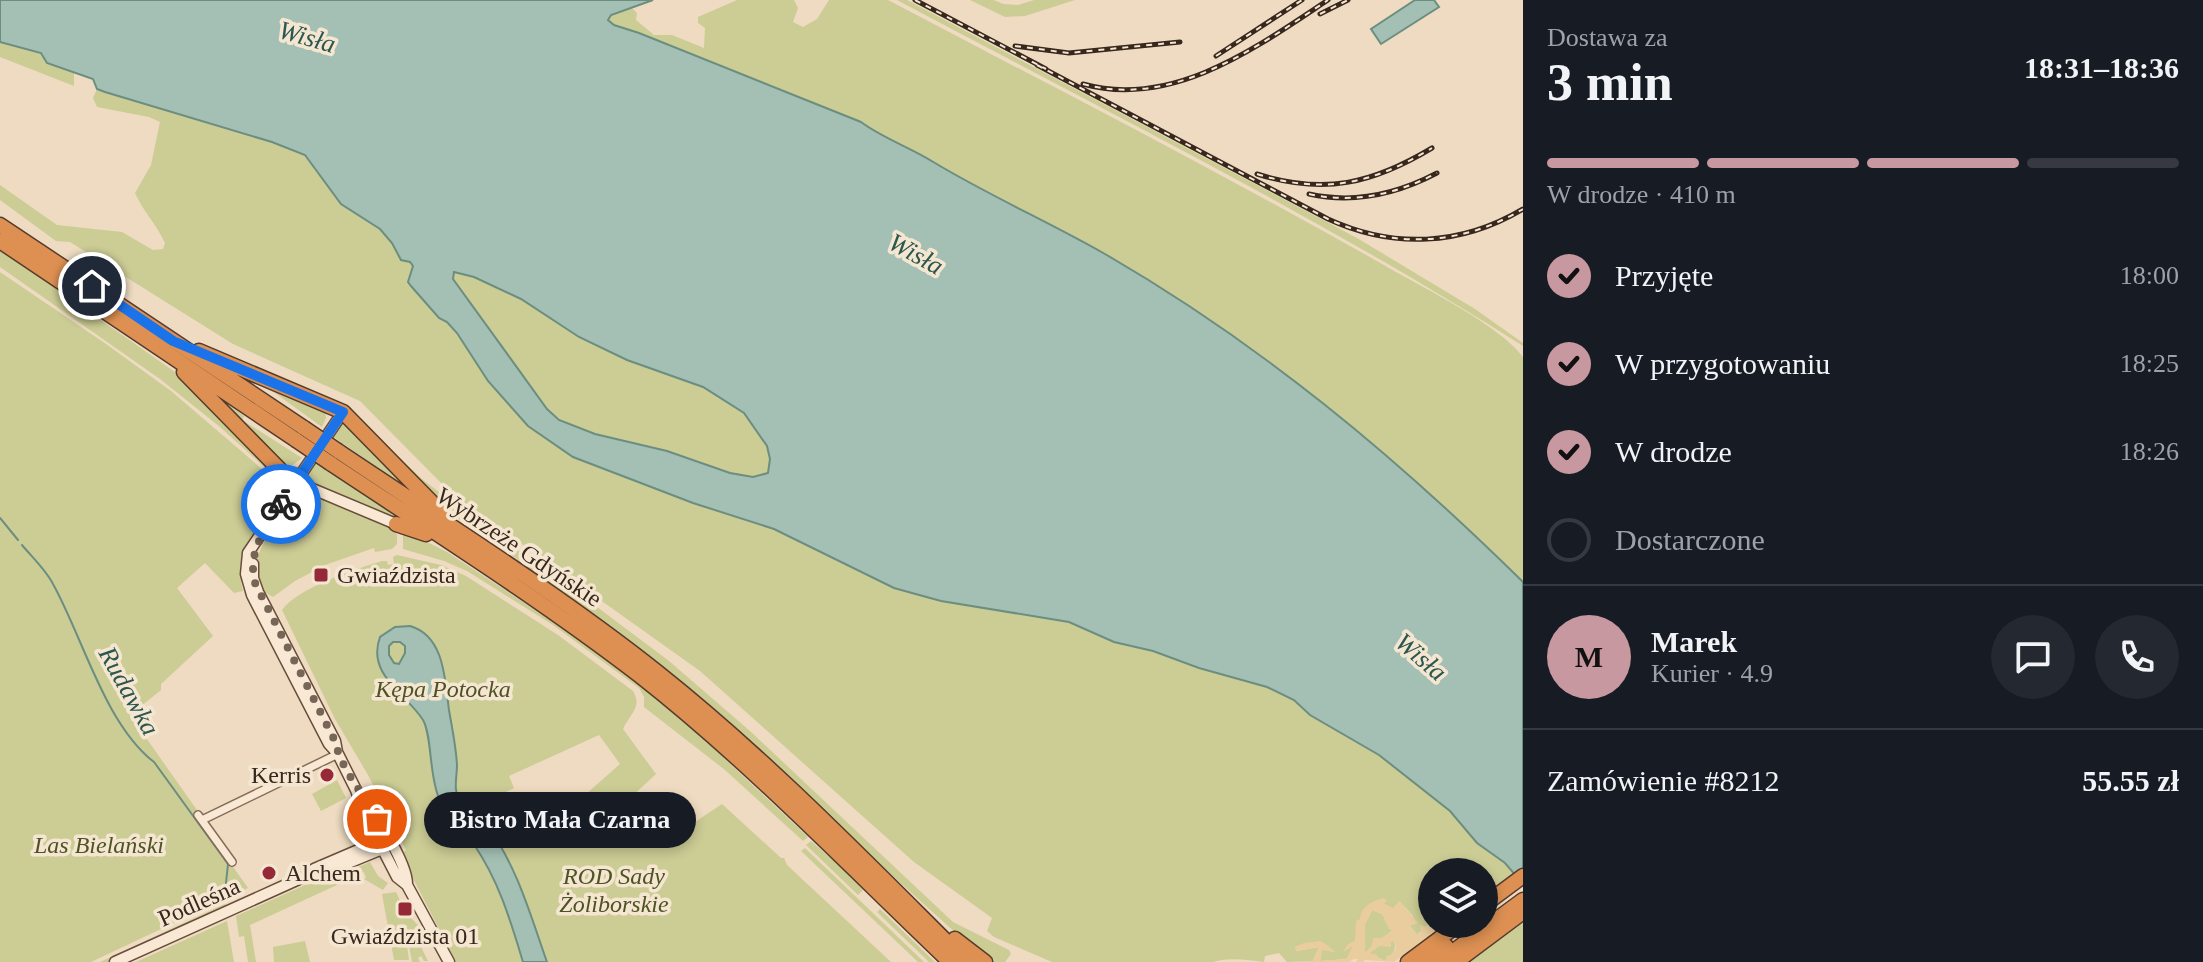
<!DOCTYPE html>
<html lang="pl">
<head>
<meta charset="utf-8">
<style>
  :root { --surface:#171b24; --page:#242831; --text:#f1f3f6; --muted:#9ea1a6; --line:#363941; --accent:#c898a0 }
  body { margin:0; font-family:Georgia,serif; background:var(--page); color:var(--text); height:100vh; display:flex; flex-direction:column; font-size:30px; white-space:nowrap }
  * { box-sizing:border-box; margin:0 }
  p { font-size:26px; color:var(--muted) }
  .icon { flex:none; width:44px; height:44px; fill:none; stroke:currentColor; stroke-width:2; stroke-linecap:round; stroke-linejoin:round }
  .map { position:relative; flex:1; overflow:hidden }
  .side { display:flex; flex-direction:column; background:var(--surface); width:680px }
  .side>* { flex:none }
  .tools { position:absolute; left:1418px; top:858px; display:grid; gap:16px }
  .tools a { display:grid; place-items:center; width:80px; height:80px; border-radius:50%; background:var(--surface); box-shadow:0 4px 12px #0003; font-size:40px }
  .pin { position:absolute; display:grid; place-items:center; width:68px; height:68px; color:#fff; margin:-34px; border:4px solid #fff; border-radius:50%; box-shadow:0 2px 8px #0007 }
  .courier { position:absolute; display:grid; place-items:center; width:80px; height:80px; margin:-40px; border:6px solid #1a73e8; border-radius:50%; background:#fff; color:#222; box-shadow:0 2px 10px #0007 }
  .bubble { position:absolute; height:56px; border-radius:28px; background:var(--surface); box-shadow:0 4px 12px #0003; font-size:26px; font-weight:800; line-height:56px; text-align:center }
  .headline em { font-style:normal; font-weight:800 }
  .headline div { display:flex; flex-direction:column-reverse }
  .headline { display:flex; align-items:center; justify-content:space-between; height:136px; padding:0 24px }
  h1 { font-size:52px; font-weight:800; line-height:60px }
  .bar { display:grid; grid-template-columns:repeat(4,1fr); gap:12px 8px; align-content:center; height:96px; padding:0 24px }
  .bar i { height:10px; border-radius:6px; background:var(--line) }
  .bar .current { background:var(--accent) }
  .bar p { grid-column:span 4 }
  .line { display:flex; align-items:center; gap:20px; padding:0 24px; border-top:2px solid var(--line) }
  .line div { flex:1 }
  .round { display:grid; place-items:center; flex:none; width:84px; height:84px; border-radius:42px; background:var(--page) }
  ol { padding:0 24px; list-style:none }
  li { display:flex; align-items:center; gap:24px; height:88px }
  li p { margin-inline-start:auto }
  li .icon { padding:8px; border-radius:50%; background:var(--accent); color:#111; stroke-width:4 }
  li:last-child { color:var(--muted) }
  li i { width:44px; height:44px; border:4px solid var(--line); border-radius:50% }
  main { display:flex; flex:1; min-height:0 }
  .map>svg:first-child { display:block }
</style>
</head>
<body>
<main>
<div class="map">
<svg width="1523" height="962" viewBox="0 0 1523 962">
  <rect width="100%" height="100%" fill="#eedbc1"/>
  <path fill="#cccc95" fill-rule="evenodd" d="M 737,0 L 794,0 L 798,8 L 793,22 L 803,27 L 817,19 L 829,0 L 888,0 C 1053,87 1220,172 1382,264 C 1418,285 1500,325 1523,357 L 1523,582 C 1396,457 1260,344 1105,254 C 1049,222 990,196 935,163 C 910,147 884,139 861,122 L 639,33 L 614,25 L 608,20 L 611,15 L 632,8 L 637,13 L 636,20 L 654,35 L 672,35 L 704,48 L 705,28 L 698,23 L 698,17 Z
    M 897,0 L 907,0 L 1357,238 L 1475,309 L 1523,343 L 1523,346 C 1322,218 1107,112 897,0 Z
    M 970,0 L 994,0 L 1003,4 L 1018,5 L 1034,0 L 1075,0 L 1025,16 L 1005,17 Z
    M 0,42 L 41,53 L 47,63 L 74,72 L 74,86 L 0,57 Z
    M 97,89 L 272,142 L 305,155 L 341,204 L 380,229 L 392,243 L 401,259 L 410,261 L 413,266 L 408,282 L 411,286 L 439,318 L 447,322 L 457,333 L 488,382 L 528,426 L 573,457 L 693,503 L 774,529 L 863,573 L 941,601 L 1069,622 L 1114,642 L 1154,651 L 1199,668 L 1266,687 L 1294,700 L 1310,715 L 1379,755 L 1450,811 L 1477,843 L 1498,859 L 1498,857 L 1514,873 L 1484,895 L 1484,872 L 1432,872 L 1432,921 L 1417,935 L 1409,925 L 1414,922 L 1413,916 L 1400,902 L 1393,909 L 1383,903 L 1373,903 L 1361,919 L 1355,941 L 1345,950 L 1353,945 L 1354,948 L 1346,959 L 1320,961 L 1322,950 L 1325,949 L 1333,952 L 1327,945 L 1295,947 L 1297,951 L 1319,947 L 1313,961 L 1287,962 L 1279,953 L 1265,956 L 1264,962 C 1248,960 1230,957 1213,962 L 1052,962 L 994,937 L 987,931 L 992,918 L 914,862 L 700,671 L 453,495 L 360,401 L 233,344 L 70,242 L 56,241 L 0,200 L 0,185 L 57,225 L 122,232 L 153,250 L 163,249 L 165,243 C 157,225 143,211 135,193 L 151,165 L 160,122 L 149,117 L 97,107 L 93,98 Z
    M 0,249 L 182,377 L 275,472 L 273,475 L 220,427 L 160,379 L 0,267 Z
    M 455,271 L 474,277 L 521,299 L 579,337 L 627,360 L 703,387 L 744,413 L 767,446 L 770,459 L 768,473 L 753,477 L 730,473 L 667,451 L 595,434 L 558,420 L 547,409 L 453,279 Z
    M 0,272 L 106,344 L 171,391 L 269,475 L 277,487 C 277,525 229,536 243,591 L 234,593 L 205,563 L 177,588 L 213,636 L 161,684 L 161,690 L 130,715 L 199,813 L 212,837 L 248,888 L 91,962 L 0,962 Z
    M 215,361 L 325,409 L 326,418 L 322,427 L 264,385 L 242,378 Z
    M 203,386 L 244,416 L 242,420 L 302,458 L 293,465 L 284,464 Z
    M 343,422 L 423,499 L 332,436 Z
    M 375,435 L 422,479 L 466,513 L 577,592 L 669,661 L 750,731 L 953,922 L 1009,950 L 1011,954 L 1005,962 L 993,962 L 958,935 L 671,675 L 520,561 L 450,513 Z
    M 315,463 L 413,526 L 307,482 L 306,476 Z
    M 316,497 L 393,528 L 397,535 L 397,544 L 392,549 L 375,552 L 374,548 L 325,565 L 295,581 L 273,597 L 261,590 C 258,582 256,573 256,565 C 258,547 282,509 298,501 C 303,498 310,498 316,497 Z
    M 403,530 L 447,552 L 560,626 L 616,666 L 692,728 L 808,837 L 803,841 L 725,770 L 644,707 L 644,697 L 639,688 L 553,625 L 467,571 L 444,561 L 403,549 Z
    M 397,555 L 441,565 L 466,576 L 558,635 L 633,691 C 643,707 629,715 623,729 L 656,774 L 630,798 L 668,840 L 722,804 L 781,858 L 784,858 L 787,865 L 891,962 L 456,962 L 401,855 L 406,850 L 368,775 L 335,719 L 282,610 C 297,588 356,569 382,561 L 387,561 L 388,565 L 394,564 L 393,557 ZM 599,735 L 620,764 L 526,847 L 519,835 L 512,835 L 496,797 L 514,788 L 509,776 Z
    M 337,780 L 346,798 L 321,811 L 312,794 Z
    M 811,841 L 850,875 L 863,890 L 858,895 L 806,845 Z
    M 805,848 L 924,962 L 918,962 L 801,851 Z
    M 370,862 L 378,876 L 388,883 L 383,890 L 364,879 L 366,878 L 364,872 L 345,881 L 342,874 Z
    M 335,875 L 339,884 L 250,925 L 256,962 L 248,962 L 244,936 L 239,937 L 236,916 L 314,881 Z
    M 396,892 L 406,913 L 418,925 L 406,939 L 409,960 L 394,960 L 382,894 Z
    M 225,904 L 227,908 L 108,962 L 100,962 Z
    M 880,909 L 935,962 L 929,962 L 877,912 Z
    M 1372,910 L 1382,914 L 1393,930 L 1365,953 L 1365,924 Z
    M 227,921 L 234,962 L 136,962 Z
    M 1523,922 L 1523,962 L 1469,962 Z
    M 414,933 L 428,961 L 424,961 L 421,956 L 418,958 L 420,962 L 412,962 L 408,940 Z
    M 305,941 L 310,962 L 274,962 L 273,947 Z
    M 1394,941 C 1397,951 1392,955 1385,961 L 1369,953 L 1379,946 L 1391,946 L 1390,942 Z"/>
  <path fill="#eacd9e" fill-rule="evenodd" d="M 1383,898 L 1387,900 L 1384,904 L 1393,908 L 1399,901 L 1418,923 L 1409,926 L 1417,935 L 1421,933 L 1420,925 L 1426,927 L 1432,922 L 1438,929 L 1394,962 L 1365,960 L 1363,962 L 1356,962 L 1358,959 L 1354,959 L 1349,962 L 1297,962 L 1313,961 L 1319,947 L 1296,951 L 1295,947 L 1304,943 L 1321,941 L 1336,952 L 1322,950 L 1320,961 L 1346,959 L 1353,946 L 1343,952 L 1348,944 L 1355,941 L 1356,921 L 1360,919 C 1361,906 1373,901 1383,898 ZM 1372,910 L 1382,914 L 1389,929 L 1393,931 L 1381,938 L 1373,938 L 1372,945 L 1365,953 L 1365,924 ZM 1394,941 L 1396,947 L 1393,954 L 1387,956 L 1385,961 L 1378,958 L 1377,955 L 1370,953 L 1379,946 L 1391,947 L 1390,942 Z"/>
  <path fill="#a4c0b4" stroke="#6b8e81" stroke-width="2" fill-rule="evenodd" d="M 0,0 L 653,0 L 611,15 L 608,20 L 614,25 L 639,33 L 861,122 C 884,139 910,147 935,163 C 990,196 1049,222 1105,254 C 1262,345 1394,455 1523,582 L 1523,884 L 1505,863 L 1477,843 L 1450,811 L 1379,755 L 1310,715 L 1294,700 L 1267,687 L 1199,668 L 1153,651 L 1114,642 L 1069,622 L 941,601 L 894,588 L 774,529 L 693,503 L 573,457 L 528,426 L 488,381 L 457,333 L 447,322 L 439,318 L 411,286 L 408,282 L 413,266 L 410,262 L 401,260 L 392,243 L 380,229 L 341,204 L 305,155 L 272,142 L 105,92 L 97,89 L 93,79 L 47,63 L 41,53 L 0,42 ZM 454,272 L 474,277 L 521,299 L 579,337 L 627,360 L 703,387 L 744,413 L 767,446 L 770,459 L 768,473 L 753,477 L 730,473 L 667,451 L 595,434 L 559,420 L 547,409 L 453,279 Z
    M 1415,0 L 1434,0 L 1439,7 L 1381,44 L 1371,29 Z
    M 410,626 C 445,636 445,681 449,710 C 452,728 456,746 457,765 C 457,773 455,782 456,790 C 459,806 478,814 488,827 C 517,866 531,917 547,962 L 523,962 C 510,919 499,881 473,843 C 463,828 447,815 439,798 C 429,776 432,735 423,720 C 407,694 366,675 380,637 L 395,627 ZM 393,642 L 400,642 L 405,646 L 405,653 L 399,664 L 394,663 L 389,655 L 389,646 Z"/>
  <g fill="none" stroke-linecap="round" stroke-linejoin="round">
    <path stroke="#6b8e81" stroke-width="2" d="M 0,518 L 18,540
      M 22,545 C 32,557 46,570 53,584 C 83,638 105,724 154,762 L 228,864 L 225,892"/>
    <g stroke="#876c59" stroke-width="10">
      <path id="street" d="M 198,815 L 232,862
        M 202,820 L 338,754"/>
    </g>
    <g stroke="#694d3c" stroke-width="13">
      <path id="secondary" d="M 343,412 L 248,553 L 246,574 L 252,595 L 329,744 L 338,754 L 356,790 L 363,811 L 397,877 L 407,885 L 449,962
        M 296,482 L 396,524
        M 281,507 L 304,494 L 317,493
        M 253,564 L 253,578 L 258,592 L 335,741 L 337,752
        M 360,795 C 374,811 408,864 407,885
        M 314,869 L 384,839
        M 115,962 L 299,879 L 343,865 L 382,849 L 389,840"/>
    </g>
    <g stroke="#553b2d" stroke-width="17">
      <path id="highway" d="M 0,225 L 304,428
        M 0,241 L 296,440
        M 199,351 L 343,412 L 443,514
        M 184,372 L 283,473 L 296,482
        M 338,451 C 445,523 556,592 657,672 C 768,760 867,863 967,962
        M 330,463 C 434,532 540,599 639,675 C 750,762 848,865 950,962
        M 396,524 L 426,534
        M 1484,905 L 1523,876
        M 955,939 L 985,962
        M 1408,962 L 1459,924
        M 1424,962 L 1446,946
        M 1439,962 L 1523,900
        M 1456,962 L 1523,912"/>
    </g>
    <use href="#street" stroke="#f9e9d4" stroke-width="7"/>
    <use href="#secondary" stroke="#f9e9d4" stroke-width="10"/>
    <use href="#highway" stroke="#dd9052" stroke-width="14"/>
    <g stroke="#37271d" stroke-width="5">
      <path id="rail" d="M 915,0 L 1046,69
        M 1320,14 L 1348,0
        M 1015,46 L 1069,53 L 1180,42
        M 1216,56 L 1302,0
        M 1037,65 L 1328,219 C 1393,249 1461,246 1523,209
        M 1083,84 C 1173,109 1257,47 1328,0
        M 1257,174 C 1324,195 1372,184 1432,148
        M 1309,194 C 1354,204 1397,194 1437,173"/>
    </g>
    <use href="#rail" stroke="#f5e6d1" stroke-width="2" stroke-dasharray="6" stroke-linecap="butt"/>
    <g stroke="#553b2d" stroke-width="17" stroke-linecap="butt">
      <path id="highway-bridge" d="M 304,428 L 338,451
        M 296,440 L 330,463"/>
    </g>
    <use href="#highway-bridge" stroke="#dd9052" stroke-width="14"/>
  </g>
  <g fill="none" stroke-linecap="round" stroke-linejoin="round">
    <path stroke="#776656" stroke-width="8" stroke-dasharray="0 14.4" d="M 281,504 C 265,529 247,552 255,583 L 335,741 C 342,772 363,792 377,819"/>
    <path stroke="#1a73e8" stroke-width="10" d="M 92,286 L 173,341 L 343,412 L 281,504"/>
  </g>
  <g fill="#962937" stroke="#f5e6d1" stroke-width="3">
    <rect x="313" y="567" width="16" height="16" rx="4"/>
    <circle cx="327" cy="775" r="8"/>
    <circle cx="269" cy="873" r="8"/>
    <rect x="397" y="901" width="16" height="16" rx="4"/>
  </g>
  <g text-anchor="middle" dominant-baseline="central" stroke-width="7" stroke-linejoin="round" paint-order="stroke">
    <g font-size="24" fill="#37271d" stroke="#f5e6d1">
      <text transform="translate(519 547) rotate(34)">Wybrzeże Gdyńskie</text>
      <text transform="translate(199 902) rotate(-24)">Podleśna</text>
    </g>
    <g font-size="24" fill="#37271d" stroke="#f5e6d1" text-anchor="start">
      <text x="337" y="575">Gwiaździsta</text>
      <text x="311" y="775" text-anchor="end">Kerris</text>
      <text x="285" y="873">Alchem</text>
      <text x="405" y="936" text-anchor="middle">Gwiaździsta 01</text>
    </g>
    <g font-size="24" font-style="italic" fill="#4d5324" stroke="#f5e6d1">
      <text x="443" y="689">Kępa Potocka</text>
      <text x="99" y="845">Las Bielański</text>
      <text x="614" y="876">ROD Sady<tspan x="614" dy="28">Żoliborskie</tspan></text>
    </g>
    <g font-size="26" font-style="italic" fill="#2c574f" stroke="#f5e6d1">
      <text transform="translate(307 37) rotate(16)">Wisła</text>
      <text transform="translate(916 254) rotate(29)">Wisła</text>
      <text transform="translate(1421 657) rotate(41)">Wisła</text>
      <text transform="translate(129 691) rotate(61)">Rudawka</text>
    </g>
  </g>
</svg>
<div class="tools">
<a><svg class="icon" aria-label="layers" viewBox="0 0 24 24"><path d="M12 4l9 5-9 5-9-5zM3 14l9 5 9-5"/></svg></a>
</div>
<div class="pin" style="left:377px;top:819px;background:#ea580c"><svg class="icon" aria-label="bag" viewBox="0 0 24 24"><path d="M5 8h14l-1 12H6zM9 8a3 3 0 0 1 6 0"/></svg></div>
<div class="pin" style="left:92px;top:286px;background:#1f2937"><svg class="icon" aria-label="home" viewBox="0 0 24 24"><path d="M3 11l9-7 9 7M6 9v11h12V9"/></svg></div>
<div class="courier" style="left:281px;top:504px"><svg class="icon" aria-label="bike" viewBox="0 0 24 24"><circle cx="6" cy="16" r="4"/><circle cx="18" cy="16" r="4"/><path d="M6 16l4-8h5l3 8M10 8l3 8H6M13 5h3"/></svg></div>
<div class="bubble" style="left:424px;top:792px;width:272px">Bistro Mała Czarna</div>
</div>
<section class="side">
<div class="headline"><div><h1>3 min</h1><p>Dostawa za</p></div><em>18:31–18:36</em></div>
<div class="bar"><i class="current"></i><i class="current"></i><i class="current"></i><i></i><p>W drodze · 410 m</p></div>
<ol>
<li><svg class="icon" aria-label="check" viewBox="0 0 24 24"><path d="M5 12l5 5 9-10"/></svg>Przyjęte<p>18:00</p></li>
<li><svg class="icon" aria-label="check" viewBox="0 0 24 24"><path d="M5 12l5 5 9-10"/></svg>W przygotowaniu<p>18:25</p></li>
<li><svg class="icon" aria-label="check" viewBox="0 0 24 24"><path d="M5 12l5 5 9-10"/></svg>W drodze<p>18:26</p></li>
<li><i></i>Dostarczone</li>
</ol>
<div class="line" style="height:144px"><b class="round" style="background:var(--accent);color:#111">M</b><div><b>Marek</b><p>Kurier · 4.9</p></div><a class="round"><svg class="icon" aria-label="chat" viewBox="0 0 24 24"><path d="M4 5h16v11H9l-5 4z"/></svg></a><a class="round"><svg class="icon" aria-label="phone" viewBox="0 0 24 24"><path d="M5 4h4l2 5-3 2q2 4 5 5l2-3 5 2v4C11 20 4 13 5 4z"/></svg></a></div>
<div class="line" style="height:104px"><div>Zamówienie #8212</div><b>55.55 zł</b></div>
</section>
</main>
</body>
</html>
